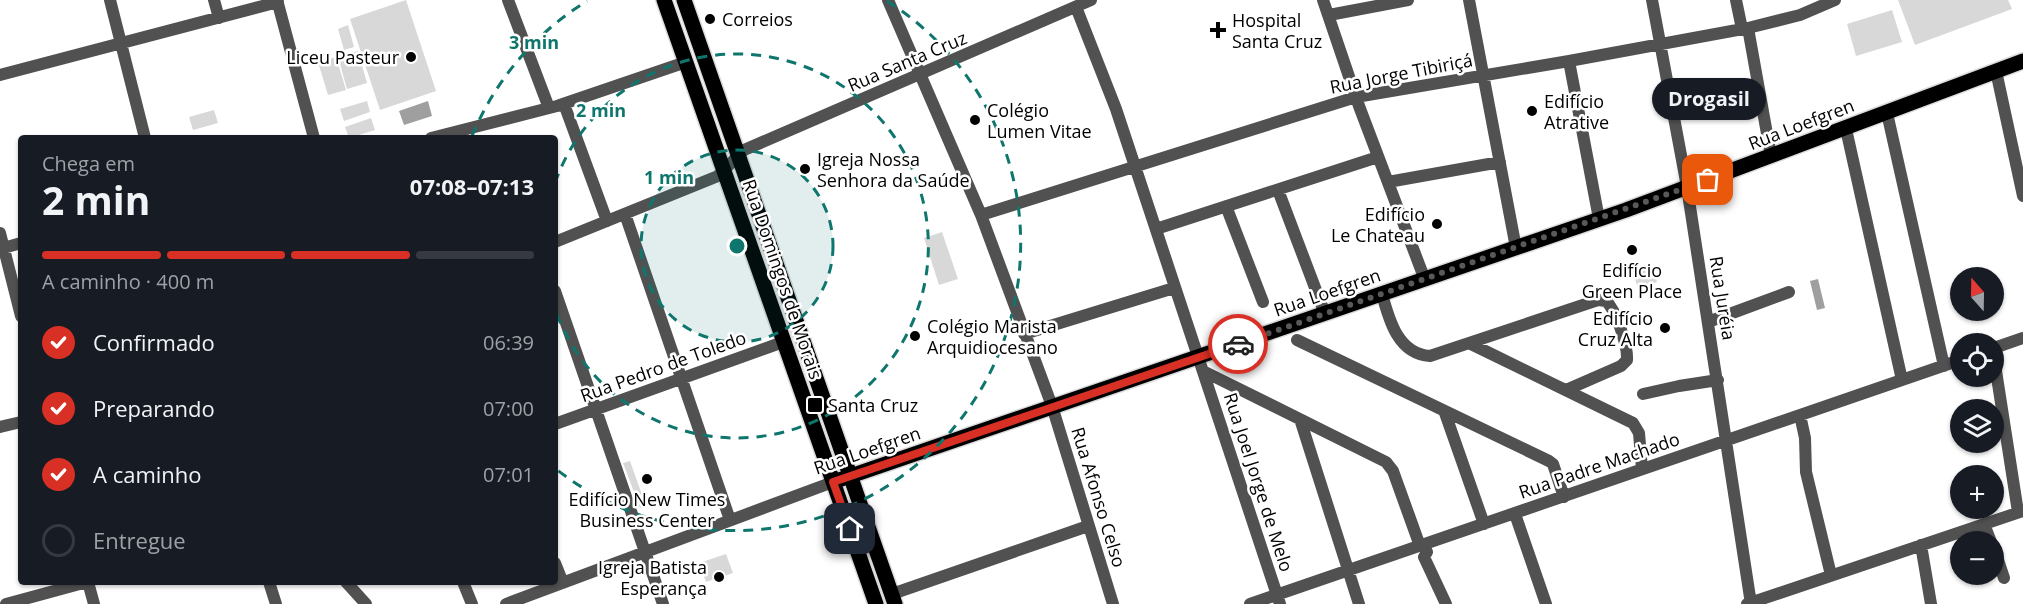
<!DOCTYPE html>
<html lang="pt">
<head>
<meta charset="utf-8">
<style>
  :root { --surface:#171b24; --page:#242831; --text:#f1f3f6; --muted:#9ea1a6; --line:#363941; --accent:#d93025 }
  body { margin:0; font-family:"Open Sans",sans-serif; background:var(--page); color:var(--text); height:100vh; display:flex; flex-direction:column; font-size:22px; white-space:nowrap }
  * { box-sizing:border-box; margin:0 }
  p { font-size:20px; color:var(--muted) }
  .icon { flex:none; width:33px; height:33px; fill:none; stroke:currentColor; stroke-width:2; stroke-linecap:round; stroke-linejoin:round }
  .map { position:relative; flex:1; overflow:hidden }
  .details { position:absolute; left:18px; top:135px; width:540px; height:450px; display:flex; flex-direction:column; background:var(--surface); border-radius:6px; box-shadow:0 2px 4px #0004 }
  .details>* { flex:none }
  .needle { width:39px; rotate:340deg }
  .tools { position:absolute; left:1950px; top:267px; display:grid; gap:12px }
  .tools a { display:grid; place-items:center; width:54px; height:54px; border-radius:50%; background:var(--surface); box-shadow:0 2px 4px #0004; font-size:30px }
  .pin { position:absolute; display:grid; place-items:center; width:51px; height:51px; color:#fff; margin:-26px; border-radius:12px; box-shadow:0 3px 9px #0006 }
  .courier { position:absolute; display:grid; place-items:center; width:60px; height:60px; margin:-30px; border:4px solid #d93025; border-radius:50%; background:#fff; color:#222; box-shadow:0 2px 8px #0007 }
  .bubble { position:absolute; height:42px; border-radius:21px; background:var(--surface); box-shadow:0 2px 4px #0004; font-size:20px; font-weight:700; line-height:42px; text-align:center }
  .head em { font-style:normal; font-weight:700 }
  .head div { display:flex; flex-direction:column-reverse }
  .head { display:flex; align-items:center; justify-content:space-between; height:102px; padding:0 24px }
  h1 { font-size:39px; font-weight:700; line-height:45px }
  .bar { display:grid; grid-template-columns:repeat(4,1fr); gap:9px 6px; align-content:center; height:72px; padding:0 24px }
  .bar i { height:8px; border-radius:4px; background:var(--line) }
  .bar .selected { background:var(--accent) }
  .bar p { grid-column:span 4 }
  ol { padding:0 24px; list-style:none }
  li { display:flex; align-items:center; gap:18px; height:66px }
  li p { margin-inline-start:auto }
  li .icon { padding:6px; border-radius:50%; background:var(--accent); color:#fff; stroke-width:4 }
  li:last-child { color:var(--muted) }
  li i { width:33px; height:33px; border:3px solid var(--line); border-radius:50% }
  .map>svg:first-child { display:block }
</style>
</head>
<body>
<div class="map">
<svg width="2023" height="604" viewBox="0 0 2023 604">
  <rect width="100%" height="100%" fill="#fff"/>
  <path fill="#d8d8d8" d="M 406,0 L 436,91 L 380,110 L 350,19 Z
    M 1898,0 L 2008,0 L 2012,9 L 1915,45 Z
    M 1892,10 L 1902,42 L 1856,56 L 1847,24 Z
    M 348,25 L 354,47 L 344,50 L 338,29 Z
    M 358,51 L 367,83 L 347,89 L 338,57 Z
    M 336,57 L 346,90 L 328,95 L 318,62 Z
    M 367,101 L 370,112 L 344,121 L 340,109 Z
    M 214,110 L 218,123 L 193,130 L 189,117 Z
    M 371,118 L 375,130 L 349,138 L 345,127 Z
    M 942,232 L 958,279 L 939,285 L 924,238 Z
    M 1652,267 L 1657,282 L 1638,288 L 1633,273 Z
    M 630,461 L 646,506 L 640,508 L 623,463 Z
    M 849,496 L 887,604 L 884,604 L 846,497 Z
    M 726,554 L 733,573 L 706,582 L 699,563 Z"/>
  <path fill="#9f9f9f" d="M 428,101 L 432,116 L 404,125 L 399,111 Z
    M 1818,279 L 1825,308 L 1817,310 L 1810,281 Z"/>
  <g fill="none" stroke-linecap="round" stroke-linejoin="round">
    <g stroke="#dbdbdb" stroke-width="18">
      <path id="major" d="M 664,0 L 876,604
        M 684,0 L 895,604
        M 833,482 L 1626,210 L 2023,61"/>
    </g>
    <path stroke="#515151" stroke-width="12" d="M 110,0 L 145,138
      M 214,0 L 219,18
      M 277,0 L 314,138
      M 508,0 L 549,108
      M 888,0 L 981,215 L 1052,406 L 1113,604
      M 1323,0 L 1359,106 L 1425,280
      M 1469,0 L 1516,248
      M 1652,0 L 1687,187 L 1751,604
      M 1736,0 L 1742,29
      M 1076,7 L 1116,109 L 1280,604
      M 1329,15 L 1408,0
      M 1748,28 L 1771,156
      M 1569,61 L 1599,219
      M 1996,71 L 2023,196
      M 0,75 L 278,2
      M 564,104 L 607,221
      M 1887,113 L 1944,366
      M 1846,129 L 1902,380
      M 431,138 L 557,106 L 686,62
      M 1388,182 L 1500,162
      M 1278,190 L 1325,314
      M 1226,206 L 1263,302
      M 625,214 L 730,520
      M 981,215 L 1356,97 L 1569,61 L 1748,28 L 1800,15 L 1835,0
      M 1156,229 L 1378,157
      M 0,233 L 21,316
      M 555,242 L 718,176 L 744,150 L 1091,0
      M 0,249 L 21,243
      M 555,291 L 663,604
      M 1382,294 C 1389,320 1398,354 1430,356 L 1598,300 L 1606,301 C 1616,310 1628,346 1627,360 L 1621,366 L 1566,390
      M 1708,322 L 1789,292
      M 1024,334 L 1174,288
      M 1297,340 L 1549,461 L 1553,464 L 1564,497
      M 1471,344 L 1633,423 L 1639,433 L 1642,469
      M 1994,348 L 2023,338
      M 1994,358 L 2018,512
      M 1203,371 L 1386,462 L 1393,471 L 1420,546
      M 1643,394 L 1679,386 L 1718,380
      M 1445,413 L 1484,524
      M 1800,415 L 1805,438 L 1806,472 L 1831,575
      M 1300,419 L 1359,604
      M 555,424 L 783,342
      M 0,427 L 21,422
      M 1515,514 L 1546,604
      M 1984,524 L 1991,542
      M 1424,545 L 1427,552 L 1424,557 L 1446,604
      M 1921,545 L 1931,604
      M 1994,548 L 2004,578
      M 555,563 L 563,583
      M 88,582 L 94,604
      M 269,582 L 276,604
      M 346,582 L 366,604
      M 463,582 L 472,604
      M 892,594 L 1088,526
      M 6,604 L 87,582
      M 506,604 L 833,482
      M 1250,604 L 1960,360
      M 1747,604 L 2023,511"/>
    <use href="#major" stroke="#000" stroke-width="15"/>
  </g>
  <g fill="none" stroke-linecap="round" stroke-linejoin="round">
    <path stroke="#595959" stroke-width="6" stroke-dasharray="0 10.8" d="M 1238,344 L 1708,180"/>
    <path stroke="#d93025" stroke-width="8" d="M 850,529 L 833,482 L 1238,344"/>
  </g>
  <circle cx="737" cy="246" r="96" fill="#0f766e" fill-opacity=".12"/>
  <g fill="none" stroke="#0f766e" stroke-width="3" stroke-dasharray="10 8">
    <circle cx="737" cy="246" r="96"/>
    <path d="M555 183A192 192 0 1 1 555 309"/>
    <path d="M472 136A287 287 0 0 1 587 1M887 1A287 287 0 1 1 556 469"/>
  </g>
  <g fill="#000" stroke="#fff" stroke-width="2">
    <circle cx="710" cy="19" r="6"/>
    <path d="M1215 21h6v6h6v6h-6v6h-6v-6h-6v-6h6z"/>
    <circle cx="411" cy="57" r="6"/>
    <circle cx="1532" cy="111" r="6"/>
    <circle cx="975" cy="120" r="6"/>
    <circle cx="805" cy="169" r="6"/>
    <circle cx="1437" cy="224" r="6"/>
    <circle cx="1632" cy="250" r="6"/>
    <circle cx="1665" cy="328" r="6"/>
    <circle cx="915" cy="336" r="6"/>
    <rect x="807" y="397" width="16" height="16" rx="3"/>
    <circle cx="647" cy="479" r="6"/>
    <circle cx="719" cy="577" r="6"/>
  </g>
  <g text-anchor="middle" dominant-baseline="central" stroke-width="5" stroke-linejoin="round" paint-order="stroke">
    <g font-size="18" fill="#000" stroke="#fff" text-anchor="start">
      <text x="722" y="19">Correios</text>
      <text x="1232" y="20">Hospital<tspan x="1232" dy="21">Santa Cruz</tspan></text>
      <text x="399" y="57" text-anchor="end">Liceu Pasteur</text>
      <text x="1544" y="101">Edifício<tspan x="1544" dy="21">Atrative</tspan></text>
      <text x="987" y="110">Colégio<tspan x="987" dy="21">Lumen Vitae</tspan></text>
      <text x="817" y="159">Igreja Nossa<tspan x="817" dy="21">Senhora da Saúde</tspan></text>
      <text x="1425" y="214" text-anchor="end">Edifício<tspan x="1425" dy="21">Le Chateau</tspan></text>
      <text x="1632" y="270" text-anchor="middle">Edifício<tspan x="1632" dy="21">Green Place</tspan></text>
      <text x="1653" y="318" text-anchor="end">Edifício<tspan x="1653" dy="21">Cruz Alta</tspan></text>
      <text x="927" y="326">Colégio Marista<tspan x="927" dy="21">Arquidiocesano</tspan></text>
      <text x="828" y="405">Santa Cruz</text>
      <text x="647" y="499" text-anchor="middle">Edifício New Times<tspan x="647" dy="21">Business Center</tspan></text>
      <text x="707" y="567" text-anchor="end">Igreja Batista<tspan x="707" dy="21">Esperança</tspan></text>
    </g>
    <g font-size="18" fill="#000" stroke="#fff">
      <text transform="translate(907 61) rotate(-23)">Rua Santa Cruz</text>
      <text transform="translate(1401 73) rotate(-11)">Rua Jorge Tibiriçá</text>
      <text transform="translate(1801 124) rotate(-21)">Rua Loefgren</text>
      <text transform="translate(783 279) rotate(71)">Rua Domingos de Morais</text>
      <text transform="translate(1327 292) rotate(-19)">Rua Loefgren</text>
      <text transform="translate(1723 298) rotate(81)">Rua Juréia</text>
      <text transform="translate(663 366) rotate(-20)">Rua Pedro de Toledo</text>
      <text transform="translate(867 450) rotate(-19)">Rua Loefgren</text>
      <text transform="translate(1599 465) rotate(-19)">Rua Padre Machado</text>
      <text transform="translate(1259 482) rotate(72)">Rua Joel Jorge de Melo</text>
      <text transform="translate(1099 497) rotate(73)">Rua Afonso Celso</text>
    </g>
  </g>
  <circle cx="737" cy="246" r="9" fill="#0f766e" stroke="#fff" stroke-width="3"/>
  <g font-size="18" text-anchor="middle" font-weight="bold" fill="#0f766e" stroke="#fff" stroke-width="5" stroke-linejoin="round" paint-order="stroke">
    <text x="534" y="49">3 min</text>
    <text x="601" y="117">2 min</text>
    <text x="669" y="184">1 min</text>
  </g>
</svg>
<div class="tools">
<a><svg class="needle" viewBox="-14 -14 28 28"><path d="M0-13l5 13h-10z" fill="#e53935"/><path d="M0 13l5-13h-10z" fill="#9ea1a6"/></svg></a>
<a><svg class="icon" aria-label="locate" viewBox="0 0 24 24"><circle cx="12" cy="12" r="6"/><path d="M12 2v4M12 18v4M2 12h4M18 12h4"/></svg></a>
<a><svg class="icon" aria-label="layers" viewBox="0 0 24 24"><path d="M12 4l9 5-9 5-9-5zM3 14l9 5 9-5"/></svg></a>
<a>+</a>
<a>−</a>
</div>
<div class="pin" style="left:1708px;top:180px;background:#ea580c"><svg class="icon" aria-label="bag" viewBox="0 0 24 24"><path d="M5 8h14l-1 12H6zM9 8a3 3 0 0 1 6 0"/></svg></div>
<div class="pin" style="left:850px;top:529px;background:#1f2937"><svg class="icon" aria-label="home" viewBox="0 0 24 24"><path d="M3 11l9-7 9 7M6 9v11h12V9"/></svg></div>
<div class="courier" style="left:1238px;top:344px"><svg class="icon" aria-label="car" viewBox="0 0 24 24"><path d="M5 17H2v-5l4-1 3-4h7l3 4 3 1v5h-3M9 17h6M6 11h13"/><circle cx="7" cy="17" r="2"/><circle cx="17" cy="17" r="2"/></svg></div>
<div class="bubble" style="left:1652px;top:78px;width:114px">Drogasil</div>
<section class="details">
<div class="head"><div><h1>2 min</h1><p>Chega em</p></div><em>07:08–07:13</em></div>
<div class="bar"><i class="selected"></i><i class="selected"></i><i class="selected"></i><i></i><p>A caminho · 400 m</p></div>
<ol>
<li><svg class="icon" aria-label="check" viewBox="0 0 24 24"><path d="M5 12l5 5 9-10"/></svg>Confirmado<p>06:39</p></li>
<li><svg class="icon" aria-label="check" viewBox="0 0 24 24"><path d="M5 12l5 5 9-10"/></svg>Preparando<p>07:00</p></li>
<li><svg class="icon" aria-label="check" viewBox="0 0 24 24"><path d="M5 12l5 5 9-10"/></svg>A caminho<p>07:01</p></li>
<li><i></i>Entregue</li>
</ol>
</section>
</div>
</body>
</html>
